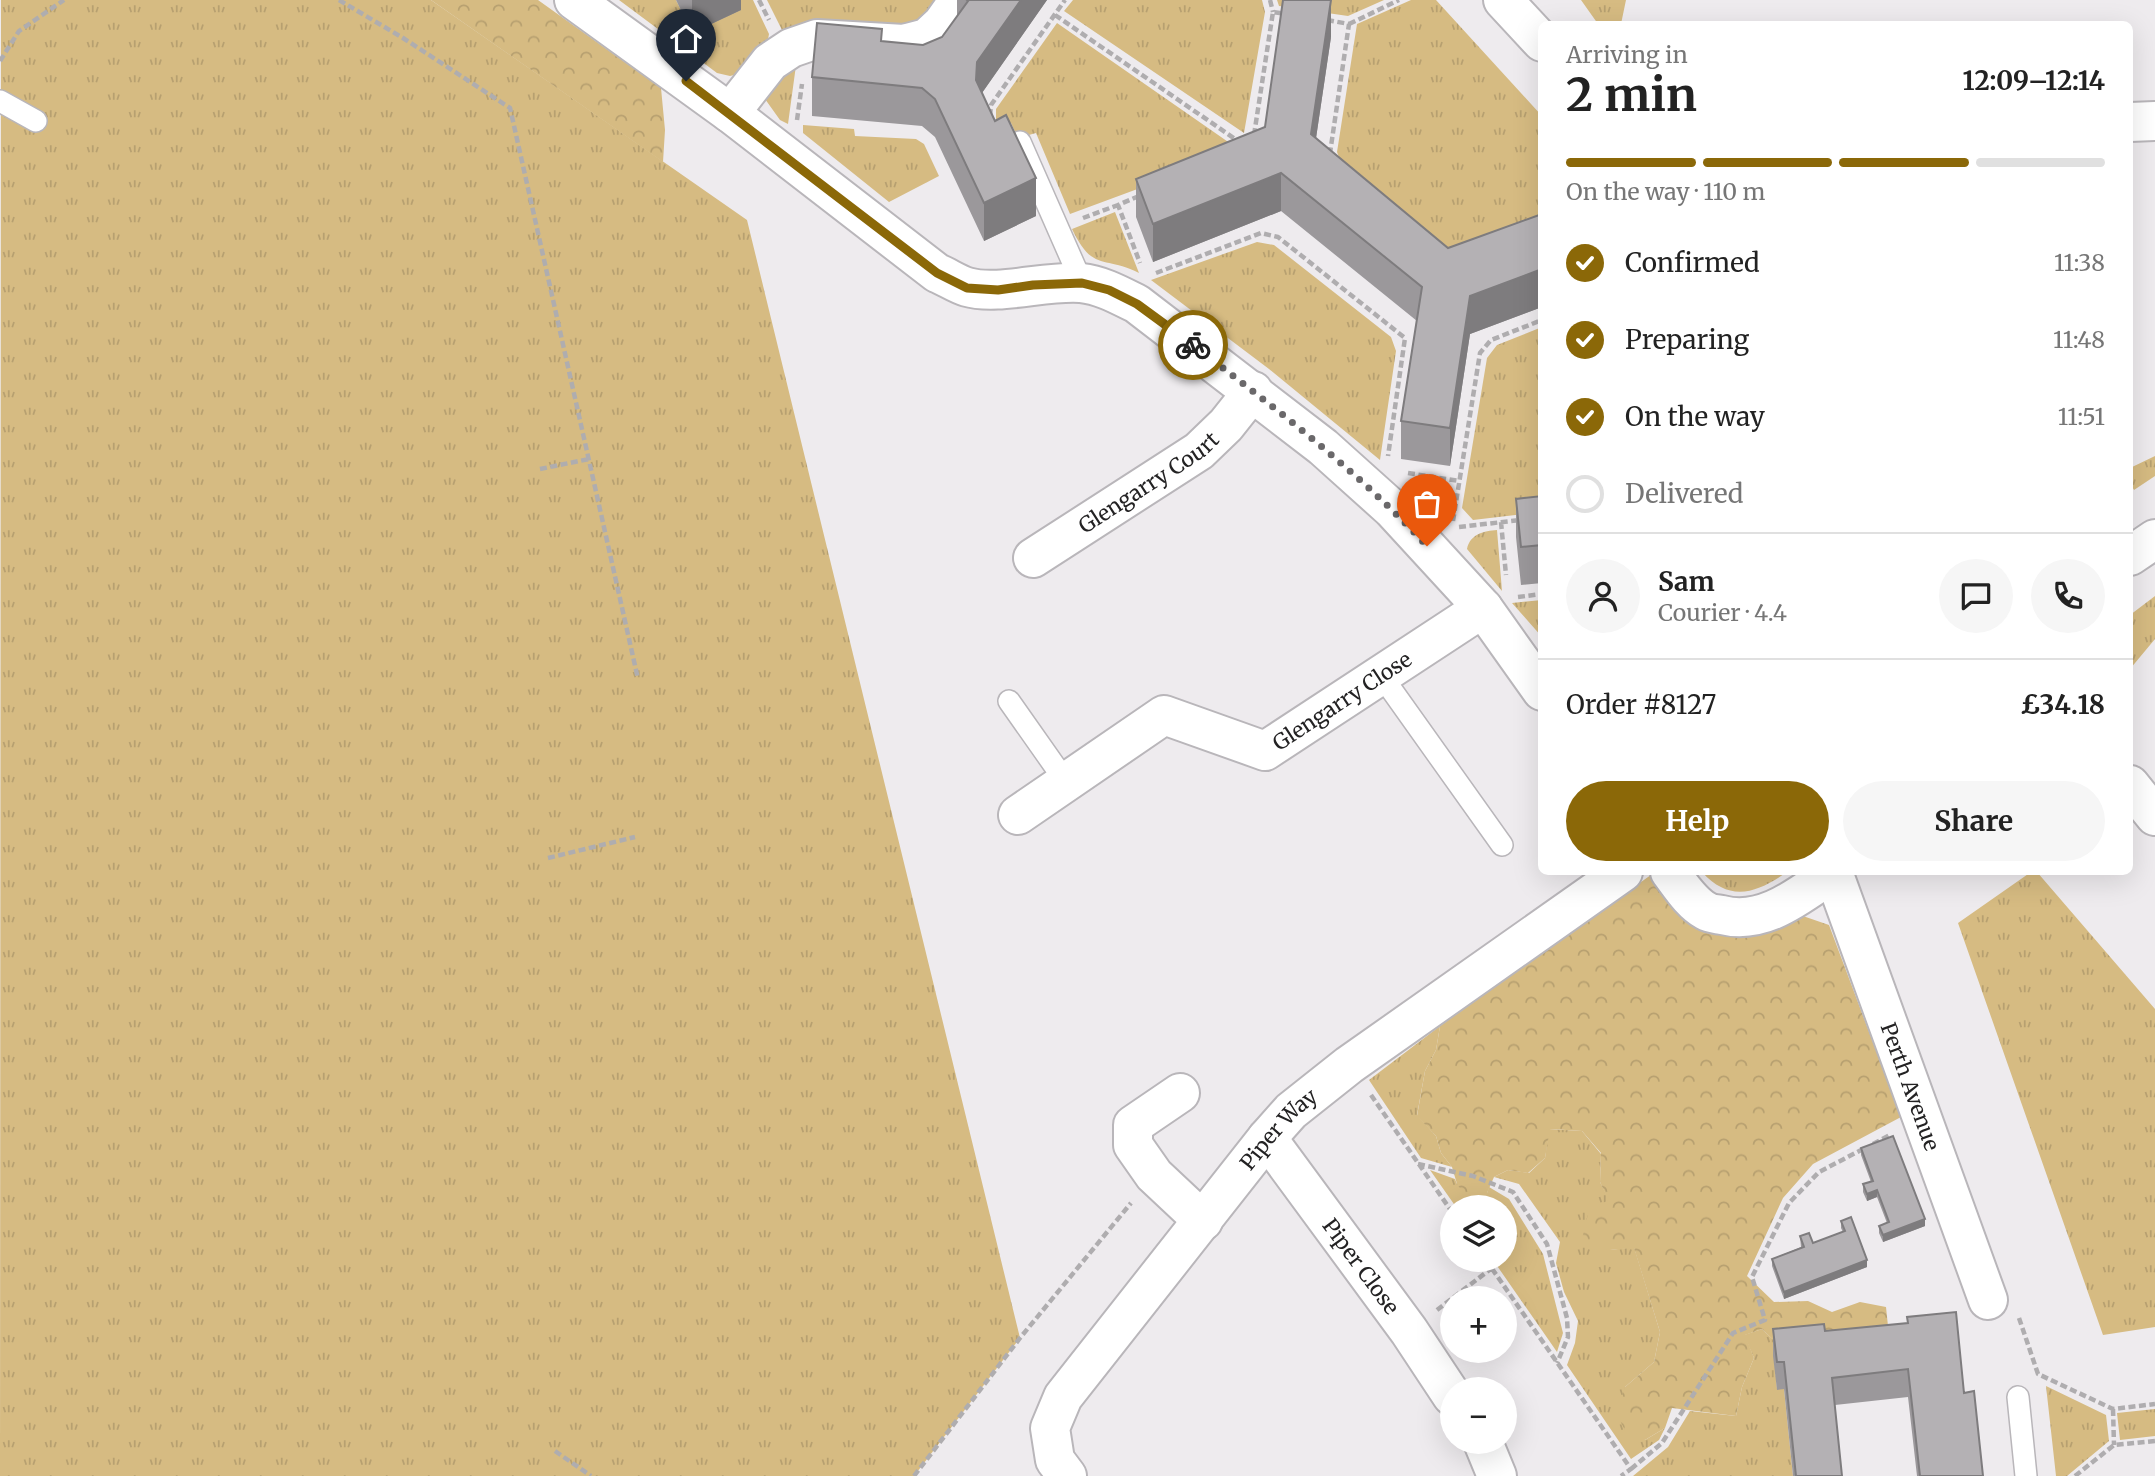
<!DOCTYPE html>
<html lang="en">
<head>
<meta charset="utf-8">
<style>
  :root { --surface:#fff; --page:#f6f6f6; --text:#222; --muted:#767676; --line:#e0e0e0; --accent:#8b6808 }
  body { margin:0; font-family:Merriweather,serif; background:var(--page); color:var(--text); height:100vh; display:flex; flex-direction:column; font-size:26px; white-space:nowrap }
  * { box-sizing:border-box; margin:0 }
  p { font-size:23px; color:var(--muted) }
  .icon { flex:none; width:38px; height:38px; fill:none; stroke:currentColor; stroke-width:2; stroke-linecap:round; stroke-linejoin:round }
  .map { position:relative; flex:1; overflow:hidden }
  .details { position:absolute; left:1538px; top:21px; width:595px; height:854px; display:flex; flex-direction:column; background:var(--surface); border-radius:10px; box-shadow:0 7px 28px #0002 }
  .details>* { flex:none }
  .fabs { position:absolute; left:1440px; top:1195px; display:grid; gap:14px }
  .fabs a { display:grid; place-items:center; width:77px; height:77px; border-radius:50%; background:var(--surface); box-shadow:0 7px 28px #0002; font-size:35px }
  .pin { position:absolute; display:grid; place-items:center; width:60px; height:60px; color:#fff; margin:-72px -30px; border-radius:50% 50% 50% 0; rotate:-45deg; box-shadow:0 0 7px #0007 }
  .pin .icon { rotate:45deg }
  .courier { position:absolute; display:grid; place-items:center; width:70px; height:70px; margin:-35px; border:5px solid #8b6808; border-radius:50%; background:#fff; color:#222; box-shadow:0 2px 9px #0007 }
  .summary em { font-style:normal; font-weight:700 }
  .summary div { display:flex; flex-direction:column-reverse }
  .summary { display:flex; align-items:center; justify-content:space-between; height:119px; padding:0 28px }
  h1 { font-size:46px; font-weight:700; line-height:52px }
  .bar { display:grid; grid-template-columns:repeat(4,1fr); gap:10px 7px; align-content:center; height:84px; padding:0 28px }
  .bar i { height:9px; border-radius:5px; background:var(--line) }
  .bar .active { background:var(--accent) }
  .bar p { grid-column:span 4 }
  .line { display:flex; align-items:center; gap:18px; padding:0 28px; border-top:2px solid var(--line) }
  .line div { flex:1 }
  .round { display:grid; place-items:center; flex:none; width:74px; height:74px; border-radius:37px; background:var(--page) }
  ol { padding:0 28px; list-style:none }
  li { display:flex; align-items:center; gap:21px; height:77px }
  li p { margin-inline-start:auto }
  li .icon { padding:7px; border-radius:50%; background:var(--accent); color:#fff; stroke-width:4 }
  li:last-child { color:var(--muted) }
  li i { width:38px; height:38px; border:4px solid var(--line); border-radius:50% }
  .button { display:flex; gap:14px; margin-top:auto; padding:14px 28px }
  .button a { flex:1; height:80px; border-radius:42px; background:var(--accent); color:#fff; font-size:28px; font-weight:700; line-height:80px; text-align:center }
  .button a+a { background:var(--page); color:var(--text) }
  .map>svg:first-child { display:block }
</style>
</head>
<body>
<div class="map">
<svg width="2155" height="1476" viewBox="0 0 2155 1476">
  <defs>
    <pattern id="grass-tufts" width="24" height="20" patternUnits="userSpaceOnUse" patternTransform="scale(1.75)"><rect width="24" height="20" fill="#d6bb82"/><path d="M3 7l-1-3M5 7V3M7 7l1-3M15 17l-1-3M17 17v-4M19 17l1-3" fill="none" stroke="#b7a070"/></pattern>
    <pattern id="forest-crowns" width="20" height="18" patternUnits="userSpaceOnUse" patternTransform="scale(1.75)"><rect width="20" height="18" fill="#d6bb82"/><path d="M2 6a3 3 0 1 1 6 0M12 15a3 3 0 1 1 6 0" fill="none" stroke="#b7a070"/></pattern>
  </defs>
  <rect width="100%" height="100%" fill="#eeebee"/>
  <path fill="url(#grass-tufts)" d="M 1,0 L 431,0 L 747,220 L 1020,1338 L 914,1476 L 0,1476 Z
    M 619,0 L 676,0 L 692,33 L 736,0 L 753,0 L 769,34 L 767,45 L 742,73 L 730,76 L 717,73 Z
    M 767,0 L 943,0 L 919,25 L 784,34 Z
    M 1073,0 L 1262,0 L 1265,12 L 1244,133 L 1064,11 Z
    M 1277,0 L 1384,0 L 1348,16 L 1279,6 Z
    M 1411,0 L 1436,0 L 1542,116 L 1542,226 L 1449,256 L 1342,165 L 1337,152 L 1357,24 Z
    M 1581,0 L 1626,0 L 1621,24 L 1598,24 Z
    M 1057,23 L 1234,146 L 1232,154 L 1070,214 L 1036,133 L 1018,138 L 1011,123 L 999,127 L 996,119 L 996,109 Z
    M 797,58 L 788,124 L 780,120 L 765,99 Z
    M 803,125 L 854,129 L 855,136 L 916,139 L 924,144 L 939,176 L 889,202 L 803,133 Z
    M 1115,212 L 1139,273 C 1104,255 1093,273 1072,229 Z
    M 1257,242 L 1274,245 L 1391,337 L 1396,351 L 1380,460 L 1269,369 L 1151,280 Z
    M 1542,327 L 1542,512 L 1473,520 L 1462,508 L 1487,358 L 1497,345 Z
    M 2155,456 L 2155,476 L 2134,490 L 2130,483 L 2130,468 Z
    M 1497,530 L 1502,591 L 1467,549 C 1470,534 1484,531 1497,530 Z
    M 2155,596 L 2155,639 L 2130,669 L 2130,615 Z
    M 1542,600 L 1542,637 L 1512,603 Z
    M 1702,872 L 1787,872 C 1757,893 1730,903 1702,872 Z
    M 2031,872 L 2037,872 L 2155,1009 L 2155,1327 L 2103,1335 L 1958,923 Z
    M 1440,1026 L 1436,1050 L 1425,1071 L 1417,1115 L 1436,1136 L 1441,1153 L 1452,1167 L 1421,1158 L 1369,1080 Z
    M 1549,1129 L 1582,1131 L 1601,1154 L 1600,1182 L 1609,1200 L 1610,1250 L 1634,1247 L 1660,1332 L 1654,1362 L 1625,1387 L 1645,1440 L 1665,1428 L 1659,1440 L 1631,1459 L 1567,1365 L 1575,1343 L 1578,1321 L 1564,1292 L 1556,1263 L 1560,1242 L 1519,1184 L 1494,1177 L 1508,1170 L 1529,1173 L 1545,1158 Z
    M 1430,1170 L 1455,1179 L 1457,1184 L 1487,1193 L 1489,1187 L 1509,1199 L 1543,1254 L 1563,1333 L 1557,1352 L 1493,1260 L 1505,1260 L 1505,1208 L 1456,1207 Z
    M 1762,1329 L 1783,1349 L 1774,1357 L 1777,1389 L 1784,1389 L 1793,1476 L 1633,1476 L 1668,1447 L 1690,1411 L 1736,1416 L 1742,1387 L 1754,1358 L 1744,1335 Z
    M 2046,1386 L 2106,1415 L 2109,1441 L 2067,1476 L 2056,1476 Z
    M 2155,1409 L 2155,1436 L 2120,1440 L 2117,1413 Z"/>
  <path fill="url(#forest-crowns)" d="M 431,0 L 538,0 L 661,88 L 665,130 L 663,162 Z
    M 1655,872 L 1675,897 L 1800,915 L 1829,925 L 1901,1117 L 1813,1164 L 1783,1198 L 1747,1276 L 1774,1302 L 1808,1301 L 1832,1312 L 1860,1302 L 1886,1307 L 1888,1326 L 1783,1349 L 1762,1329 L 1745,1335 L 1754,1358 L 1742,1387 L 1736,1416 L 1672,1408 L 1665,1428 L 1645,1440 L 1626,1432 L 1617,1415 L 1625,1387 L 1654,1362 L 1660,1332 L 1634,1248 L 1610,1250 L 1582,1239 L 1588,1214 L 1608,1200 L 1600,1182 L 1601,1153 L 1582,1131 L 1550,1129 L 1545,1158 L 1528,1173 L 1508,1170 L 1494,1177 L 1487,1193 L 1469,1201 L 1457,1184 L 1452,1167 L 1441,1153 L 1436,1136 L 1417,1116 L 1425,1071 L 1436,1050 L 1440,1026 Z"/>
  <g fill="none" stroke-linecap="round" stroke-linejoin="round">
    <g stroke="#b9b6ba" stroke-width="24">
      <path id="service" d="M 0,101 L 36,121
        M 1020,142 L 1082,283
        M 1381,675 L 1502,845
        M 1009,701 L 1066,782
        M 2018,1397 L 2026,1476"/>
    </g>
    <g stroke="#b9b6ba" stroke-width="42">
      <g id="minor">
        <path d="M 574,0 L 730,113 L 937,273 C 947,277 957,284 967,287 C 998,296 1047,280 1081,283 C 1101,285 1119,295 1137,304 L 1323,447 L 1392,509 L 1483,608 L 1542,691"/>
        <path d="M 730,113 L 770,62 L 791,48 L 817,39 L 904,44 L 927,38 L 942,24 L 959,0"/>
        <path d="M 2130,122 L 2155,121"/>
        <path d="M 2130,556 L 2155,539"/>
        <path id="s1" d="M 1033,558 L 1199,451 L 1226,425 L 1253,391"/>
        <path id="s2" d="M 1018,815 L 1164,715 L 1265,751 L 1483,608"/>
        <path d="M 1670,872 C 1680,885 1691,903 1706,911 C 1711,914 1717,914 1722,915 C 1765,926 1801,894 1834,872"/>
        <path id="s3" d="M 1833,872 L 1988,1300"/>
        <path d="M 1180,1093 L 1133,1125 L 1133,1145 L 1154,1175 L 1203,1221"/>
        <path id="s4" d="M 1267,1138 L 1409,1331 L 1452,1396"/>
        <path d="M 1483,1442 L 1497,1476"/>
        <path id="s5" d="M 1067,1476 L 1055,1460 L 1050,1428 L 1063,1397 L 1267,1138 L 1291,1111 L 1349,1065 L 1623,872"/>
      </g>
    </g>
    <g stroke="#b9b6ba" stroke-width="42">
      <path id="tertiary" d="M 1503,0 L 1542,42
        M 2130,785 L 2155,816"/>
    </g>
    <path stroke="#afadaf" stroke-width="4.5" stroke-dasharray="7 3.5" stroke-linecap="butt" d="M 339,0 L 403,38 L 510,108 L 638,679
      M 759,0 L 769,20
      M 1270,0 L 1273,12
      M 1055,15 L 1238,141
      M 1327,20 L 1349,24 L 1330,153
      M 1349,24 L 1399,0
      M 0,61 L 19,31 L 64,0
      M 990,116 L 991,105 L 1065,0
      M 797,120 L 802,84
      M 1254,135 L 1273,12 L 1287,14
      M 1139,196 L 1118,205 L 1140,263
      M 1083,218 L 1118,205
      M 1156,273 L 1261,233 L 1278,237 L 1405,338 L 1388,456
      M 540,469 L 589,459
      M 1408,473 L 1459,481
      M 1453,521 L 1480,353 L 1491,340 L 1542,320
      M 1501,522 L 1506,575
      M 1459,527 L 1520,520
      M 1518,597 L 1542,594
      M 548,858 L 635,837
      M 1371,1095 L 1452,1212
      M 1873,1144 L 1890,1135
      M 1418,1164 L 1473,1176 L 1513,1192 L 1547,1244 L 1567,1318 L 1568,1337 L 1557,1363
      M 1486,1260 L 1631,1469 L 1621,1476
      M 1437,1310 L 1492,1268
      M 2019,1318 L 2038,1374 L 2113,1409 L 2155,1404
      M 2113,1409 L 2114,1445
      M 555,1451 L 591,1476
      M 1631,1469 L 1662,1443 L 1733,1333 L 1765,1320 L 1752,1277 L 1789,1203 L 1819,1172 L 1865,1148
      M 914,1476 L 1020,1338 L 1131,1203
      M 2075,1476 L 2114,1445 L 2155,1441"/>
    <use href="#service" stroke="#fff" stroke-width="21"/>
    <use href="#minor" stroke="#fff" stroke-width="38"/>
    <use href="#tertiary" stroke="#fff" stroke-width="38"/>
  </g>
  <path fill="#9b989b" d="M 676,0 L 741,0 L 741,10 L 692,33 Z
    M 957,0 L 1047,0 L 982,93 L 1036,216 L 984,241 L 935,137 L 922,126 L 812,116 L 812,77 L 882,41 L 923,45 L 942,37 L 957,17 Z
    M 1331,37 L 1316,138 L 1448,248 L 1542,214 L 1542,307 L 1470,334 L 1450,466 L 1401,459 L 1401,421 L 1417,321 L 1281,211 L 1153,262 L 1136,217 L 1136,179 L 1265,127 Z
    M 1542,496 L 1542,583 L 1521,585 L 1516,537 L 1516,499 Z
    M 1861,1148 L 1925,1226 L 1883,1242 L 1879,1233 L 1879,1226 L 1887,1223 L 1877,1197 L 1867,1201 L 1863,1192 L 1863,1184 L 1871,1182 L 1861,1155 Z
    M 1841,1221 L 1867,1267 L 1784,1299 L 1772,1266 L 1772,1259 L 1801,1247 L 1800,1236 L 1813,1243 L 1843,1232 L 1841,1228 Z
    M 1907,1317 L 1964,1393 L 1983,1476 L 1917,1476 L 1908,1397 L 1835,1405 L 1842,1476 L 1793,1476 L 1784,1389 L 1777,1390 L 1773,1356 L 1773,1329 L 1825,1331 L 1907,1323 Z"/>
  <path fill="#7e7c7e" d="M 692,0 L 741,0 L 741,10 L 692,33 Z
    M 1021,0 L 1047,0 L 977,100 L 976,80 L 977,62 Z
    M 1331,0 L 1331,37 L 1311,172 L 1311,134 Z
    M 1281,173 L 1281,211 L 1153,262 L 1153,224 Z
    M 1036,178 L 1036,216 L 984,241 L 984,203 Z
    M 1542,269 L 1542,307 L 1470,334 L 1450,466 L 1450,428 L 1470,296 Z
    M 1877,1190 L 1877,1197 L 1867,1201 L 1867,1194 Z
    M 1925,1219 L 1925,1226 L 1883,1242 L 1883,1235 Z
    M 1867,1260 L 1867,1267 L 1784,1299 L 1784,1292 Z"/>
  <path fill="#b4b1b4" stroke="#7e7c7e" stroke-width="2" d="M 967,0 L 1021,0 L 977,62 L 976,80 L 995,121 L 1006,115 L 1036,178 L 984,203 L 935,99 L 922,88 L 812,77 L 817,23 L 882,29 L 881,41 L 923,45 L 942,37 L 968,1 Z
    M 1283,0 L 1331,0 L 1311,134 L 1448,248 L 1542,214 L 1542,269 L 1470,296 L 1450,428 L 1401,421 L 1422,287 L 1281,173 L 1153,224 L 1136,179 L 1265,127 Z
    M 1542,496 L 1542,545 L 1521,547 L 1516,499 Z
    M 1893,1136 L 1925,1219 L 1883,1235 L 1879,1226 L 1889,1222 L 1877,1190 L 1867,1194 L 1863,1184 L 1873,1181 L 1861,1148 Z
    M 1851,1217 L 1867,1260 L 1784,1292 L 1772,1259 L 1804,1247 L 1800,1236 L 1809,1233 L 1813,1243 L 1845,1231 L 1841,1221 Z
    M 1956,1312 L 1964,1393 L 1974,1391 L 1983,1476 L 1920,1476 L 1908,1369 L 1832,1378 L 1842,1476 L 1796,1476 L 1784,1362 L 1777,1362 L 1773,1329 L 1824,1324 L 1825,1331 L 1908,1323 L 1907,1317 Z"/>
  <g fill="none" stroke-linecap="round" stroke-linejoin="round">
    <path stroke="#6a686a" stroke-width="7" stroke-dasharray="0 12.6" d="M 1193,345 C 1275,408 1357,470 1427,546"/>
    <path stroke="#8b6808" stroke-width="9" d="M 686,81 L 937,273 L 967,288 L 998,290 L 1033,285 L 1082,283 L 1109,290 L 1137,304 L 1193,345"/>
  </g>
  <g text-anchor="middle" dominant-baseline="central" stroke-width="6" stroke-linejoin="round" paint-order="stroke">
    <g font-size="21" fill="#232223" stroke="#fff">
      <text stroke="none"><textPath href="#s1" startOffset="138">Glengarry Court</textPath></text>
      <text stroke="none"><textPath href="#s2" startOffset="376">Glengarry Close</textPath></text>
      <text stroke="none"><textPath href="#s3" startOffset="228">Perth Avenue</textPath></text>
      <text stroke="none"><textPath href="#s5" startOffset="430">Piper Way</textPath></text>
      <text stroke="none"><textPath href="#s4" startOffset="159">Piper Close</textPath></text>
    </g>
  </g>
</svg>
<div class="fabs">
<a><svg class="icon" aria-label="layers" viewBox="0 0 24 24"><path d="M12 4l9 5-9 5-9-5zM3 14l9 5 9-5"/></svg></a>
<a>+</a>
<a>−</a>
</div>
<div class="pin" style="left:1427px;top:546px;background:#ea580c"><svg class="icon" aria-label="bag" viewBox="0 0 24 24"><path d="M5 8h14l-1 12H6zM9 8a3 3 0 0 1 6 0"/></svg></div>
<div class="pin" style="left:686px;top:81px;background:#1f2937"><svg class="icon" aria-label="home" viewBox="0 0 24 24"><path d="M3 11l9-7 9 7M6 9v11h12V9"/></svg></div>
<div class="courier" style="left:1193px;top:345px"><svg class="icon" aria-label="bike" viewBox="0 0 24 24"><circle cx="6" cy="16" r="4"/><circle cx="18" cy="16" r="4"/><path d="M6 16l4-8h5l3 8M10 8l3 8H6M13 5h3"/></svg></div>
<section class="details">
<div class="summary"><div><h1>2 min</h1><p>Arriving in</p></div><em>12:09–12:14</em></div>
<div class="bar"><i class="active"></i><i class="active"></i><i class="active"></i><i></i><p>On the way · 110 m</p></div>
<ol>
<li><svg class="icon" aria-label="check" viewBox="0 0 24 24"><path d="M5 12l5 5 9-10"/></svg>Confirmed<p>11:38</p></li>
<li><svg class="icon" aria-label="check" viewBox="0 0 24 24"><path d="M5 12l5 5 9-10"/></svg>Preparing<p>11:48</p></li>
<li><svg class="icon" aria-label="check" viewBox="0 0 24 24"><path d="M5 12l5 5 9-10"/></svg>On the way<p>11:51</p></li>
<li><i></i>Delivered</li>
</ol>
<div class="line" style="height:126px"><a class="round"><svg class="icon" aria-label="person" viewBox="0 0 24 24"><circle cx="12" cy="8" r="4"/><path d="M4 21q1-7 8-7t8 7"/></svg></a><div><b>Sam</b><p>Courier · 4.4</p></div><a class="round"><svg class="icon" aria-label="chat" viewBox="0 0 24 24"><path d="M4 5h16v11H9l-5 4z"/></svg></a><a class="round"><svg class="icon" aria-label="phone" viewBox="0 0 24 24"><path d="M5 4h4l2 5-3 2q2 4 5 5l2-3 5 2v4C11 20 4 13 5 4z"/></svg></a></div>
<div class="line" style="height:91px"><div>Order #8127</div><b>£34.18</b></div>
<div class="button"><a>Help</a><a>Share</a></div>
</section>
</div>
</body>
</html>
